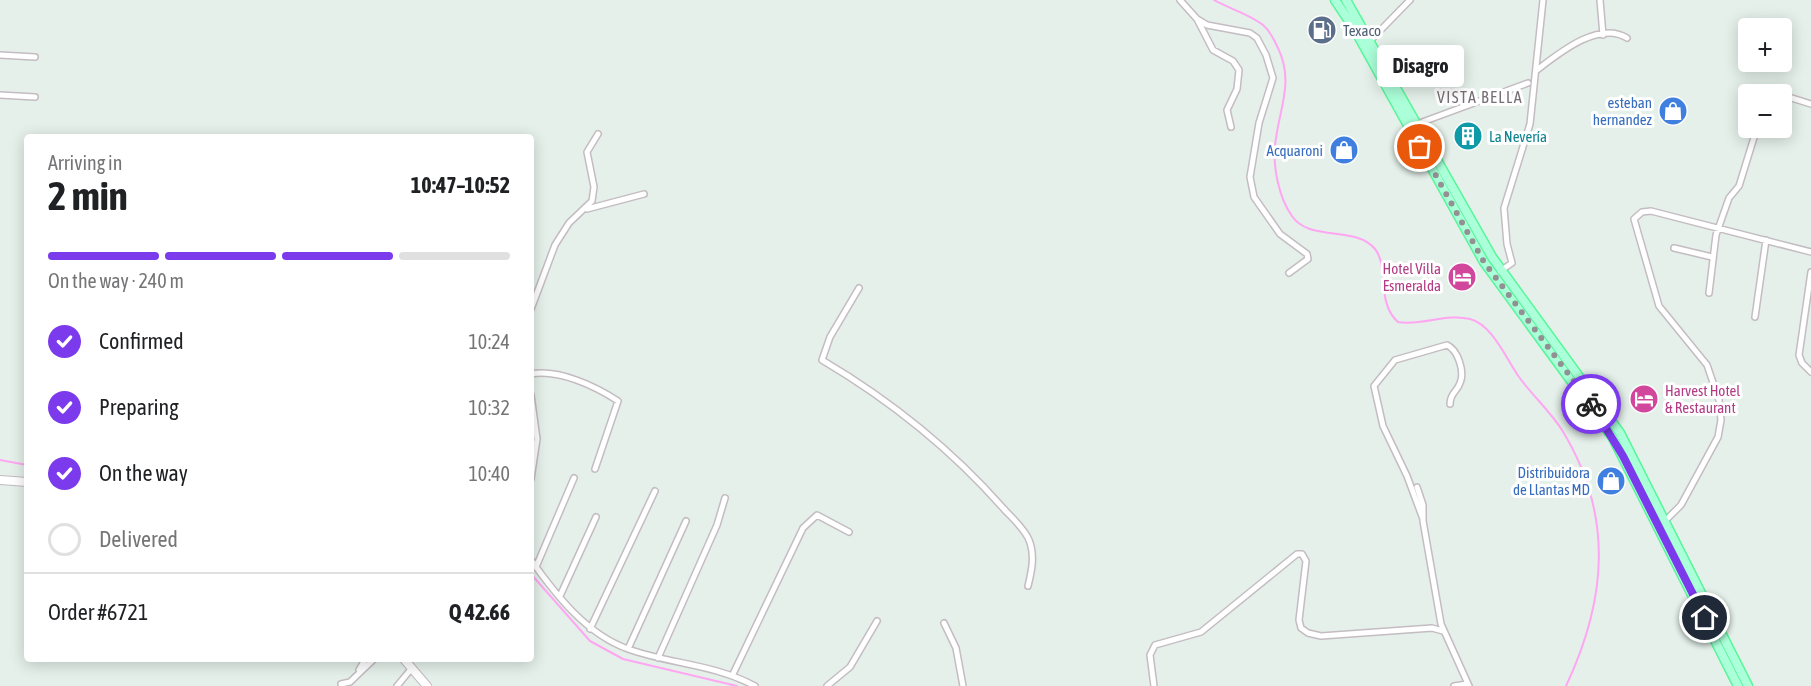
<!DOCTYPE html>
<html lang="en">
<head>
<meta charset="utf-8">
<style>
  :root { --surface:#fff; --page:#f2f2f2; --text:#202124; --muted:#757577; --line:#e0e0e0; --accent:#7c3aed }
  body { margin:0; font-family:"Asap Condensed",sans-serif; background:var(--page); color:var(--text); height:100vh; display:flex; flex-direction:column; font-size:22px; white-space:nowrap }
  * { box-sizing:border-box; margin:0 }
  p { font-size:20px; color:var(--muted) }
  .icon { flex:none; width:33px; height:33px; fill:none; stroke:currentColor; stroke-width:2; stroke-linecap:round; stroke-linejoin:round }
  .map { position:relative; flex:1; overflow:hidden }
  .side { position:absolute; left:24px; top:134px; width:510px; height:528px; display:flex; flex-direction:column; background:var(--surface); border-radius:6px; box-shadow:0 3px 15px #0003 }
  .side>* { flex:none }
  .fabs { position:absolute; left:1738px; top:18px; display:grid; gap:12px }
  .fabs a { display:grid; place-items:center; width:54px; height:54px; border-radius:6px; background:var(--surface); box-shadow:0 3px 15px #0003; font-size:30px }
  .pin { position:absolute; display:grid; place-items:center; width:51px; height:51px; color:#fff; margin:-26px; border:3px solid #fff; border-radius:50%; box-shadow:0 2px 6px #0007 }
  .courier { position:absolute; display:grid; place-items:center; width:60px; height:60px; margin:-30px; border:4px solid #7c3aed; border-radius:50%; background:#fff; color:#222; box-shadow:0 2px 8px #0007 }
  .bubble { position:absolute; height:42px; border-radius:6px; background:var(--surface); box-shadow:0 3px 15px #0003; font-size:20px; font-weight:700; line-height:42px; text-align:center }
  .overview em { font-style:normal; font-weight:700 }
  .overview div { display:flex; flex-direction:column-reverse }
  .overview { display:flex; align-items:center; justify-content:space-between; height:102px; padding:0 24px }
  h1 { font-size:39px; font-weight:700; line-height:45px }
  .bar { display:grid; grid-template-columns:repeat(4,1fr); gap:9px 6px; align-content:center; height:72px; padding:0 24px }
  .bar i { height:8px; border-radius:4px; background:var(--line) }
  .bar .current { background:var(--accent) }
  .bar p { grid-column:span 4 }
  .line { display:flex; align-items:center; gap:15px; padding:0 24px; border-top:2px solid var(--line) }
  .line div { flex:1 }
  ol { padding:0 24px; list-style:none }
  li { display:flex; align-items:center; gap:18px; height:66px }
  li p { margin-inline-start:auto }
  li .icon { padding:6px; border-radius:50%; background:var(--accent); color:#fff; stroke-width:4 }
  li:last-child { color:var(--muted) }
  li i { width:33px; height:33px; border:3px solid var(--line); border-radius:50% }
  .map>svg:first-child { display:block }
</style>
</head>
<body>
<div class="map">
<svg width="1811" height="686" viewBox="0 0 1811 686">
  <rect width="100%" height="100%" fill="#e5f0ea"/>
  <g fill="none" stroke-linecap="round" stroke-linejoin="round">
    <path stroke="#ffa6f2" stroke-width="2" d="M 1214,0 C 1228,8 1251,15 1263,25 C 1270,31 1274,39 1278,48 C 1295,83 1278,111 1275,146 C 1273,168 1279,198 1292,216 C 1309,242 1355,225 1375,249 C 1389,266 1376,303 1398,322 C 1422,326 1447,313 1470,319 C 1493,325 1506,359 1519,377 C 1532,395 1550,411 1562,430 C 1614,515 1607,599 1566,686
      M 0,460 L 27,465
      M 531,574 L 590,641 L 623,659 L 737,686"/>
    <g stroke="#c4bcc2" stroke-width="8">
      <path id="street" d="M 1180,0 L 1197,19 L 1207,25 L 1250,33 L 1257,38 L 1266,55 L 1273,78 L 1259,123 L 1250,177 L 1254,197 L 1280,234 L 1307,254 L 1308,259 L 1289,273
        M 1600,0 L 1603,35
        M 1197,19 L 1213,50 L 1233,61 L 1239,70 L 1237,89 L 1227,110 L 1231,127
        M 1367,44 L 1410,0
        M 0,55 L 35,57
        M 1537,70 C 1558,54 1599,20 1627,38
        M 0,95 L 35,97
        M 1782,95 L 1811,104
        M 1417,124 L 1528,83
        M 587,209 L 644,194
        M 1674,248 L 1712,257
        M 1500,271 L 1512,263 L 1507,244 L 1504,208 L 1530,124 L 1543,0
        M 1811,272 L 1799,355 L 1802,363 L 1811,372
        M 859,288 L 830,337 L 822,360 C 888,399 951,449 1003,508 C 1012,518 1024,528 1029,540 C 1035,555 1032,570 1028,586
        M 1709,293 L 1716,235 L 1729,198 L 1739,186 L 1756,131
        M 531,309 L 555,245 L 569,223 L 592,201 L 594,187 L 587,152 L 598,134
        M 1755,317 L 1766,240
        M 531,374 C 559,369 595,386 618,401 L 595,469
        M 531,395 L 537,439 L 531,479
        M 1417,487 L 1423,505 L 1423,521 L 1441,624 L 1469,686
        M 1423,519 L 1407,476 L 1383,426 L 1374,386 L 1395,360 L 1447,345 C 1458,350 1465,372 1460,383 C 1457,392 1450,393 1450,404
        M 1666,520 L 1681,505 L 1718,437 L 1721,420 L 1719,400 L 1707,365 L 1659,306 L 1634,219 L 1642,212 L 1651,211 L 1811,252
        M 531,560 C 556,595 586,634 628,649 C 670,664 714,664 755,686
        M 536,567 L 574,478
        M 560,596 L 596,517
        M 944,623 L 956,648 L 963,686
        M 590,629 L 655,491
        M 628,649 L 686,521
        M 658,658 L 717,525 L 725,498
        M 359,670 L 366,658
        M 733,674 L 803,528 L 817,515 L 849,532
        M 341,684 L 350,682 L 375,658
        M 397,686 L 412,668
        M 827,686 L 850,667 L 877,621
        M 1154,686 L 1150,655 L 1155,645 L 1201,632 L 1297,554 L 1302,554 L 1306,561 L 1299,620 L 1301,628 L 1308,633 L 1321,636 L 1432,628 L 1443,631
        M 1454,686 L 1467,684"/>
    </g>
    <g stroke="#c3bac1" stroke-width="10">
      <path id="secondary" d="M 0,480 L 27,482
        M 403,658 L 427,686"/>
    </g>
    <g stroke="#58f69b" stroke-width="11">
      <path id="primary" d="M 1335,0 L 1355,30 L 1484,262 L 1613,438 L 1738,686
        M 1346,0 L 1492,257 L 1620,433 L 1748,686"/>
    </g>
    <use href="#street" stroke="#fff" stroke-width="5"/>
    <use href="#secondary" stroke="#fff" stroke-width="8"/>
    <use href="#primary" stroke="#abffd9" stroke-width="8"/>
  </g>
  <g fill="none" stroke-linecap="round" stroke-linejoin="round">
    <path stroke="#929093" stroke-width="6" stroke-dasharray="0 10.8" d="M 1420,147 L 1484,262 L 1591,404"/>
    <path stroke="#7c3aed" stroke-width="8" d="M 1591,404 L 1623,456 L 1705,618"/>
  </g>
  <defs>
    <g id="fuel-disc" transform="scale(1.5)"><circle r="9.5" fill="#5c6f8a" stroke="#fff"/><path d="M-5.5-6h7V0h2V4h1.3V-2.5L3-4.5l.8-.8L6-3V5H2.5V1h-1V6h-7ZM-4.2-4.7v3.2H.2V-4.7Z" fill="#fff"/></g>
    <g id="shop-disc" transform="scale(1.5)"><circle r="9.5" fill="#3f7fe0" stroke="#fff"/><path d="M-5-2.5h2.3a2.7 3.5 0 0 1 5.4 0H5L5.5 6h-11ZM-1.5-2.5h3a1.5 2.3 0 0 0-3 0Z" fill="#fff"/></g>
    <g id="building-disc" transform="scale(1.5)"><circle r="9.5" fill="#0f9aa8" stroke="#fff"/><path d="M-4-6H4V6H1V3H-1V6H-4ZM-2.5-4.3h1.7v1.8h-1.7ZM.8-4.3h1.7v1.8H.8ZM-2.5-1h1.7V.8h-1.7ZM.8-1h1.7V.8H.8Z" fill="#fff"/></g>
    <g id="hotel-disc" transform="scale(1.5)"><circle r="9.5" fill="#d1479c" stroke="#fff"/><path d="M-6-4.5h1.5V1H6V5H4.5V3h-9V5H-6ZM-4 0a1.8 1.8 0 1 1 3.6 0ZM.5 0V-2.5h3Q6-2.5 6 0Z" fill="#fff"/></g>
  </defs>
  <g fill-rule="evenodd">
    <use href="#fuel-disc" x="1322" y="30"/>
    <use href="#shop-disc" x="1673" y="111"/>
    <use href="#building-disc" x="1468" y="136"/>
    <use href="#shop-disc" x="1344" y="150"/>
    <use href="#hotel-disc" x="1462" y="277"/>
    <use href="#hotel-disc" x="1644" y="399"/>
    <use href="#shop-disc" x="1611" y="481"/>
  </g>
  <g text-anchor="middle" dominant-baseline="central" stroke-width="6" stroke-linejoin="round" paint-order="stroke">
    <g font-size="15" fill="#4e5e75" stroke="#fff" text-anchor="start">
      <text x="1343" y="30">Texaco</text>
    </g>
    <g font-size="15" fill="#366cbe" stroke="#fff" text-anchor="end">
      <text x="1652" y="102">esteban<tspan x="1652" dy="17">hernandez</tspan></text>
      <text x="1323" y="150">Acquaroni</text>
      <text x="1590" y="472">Distribuidora<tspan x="1590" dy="17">de Llantas MD</tspan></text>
    </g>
    <g font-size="15" fill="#0d838f" stroke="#fff" text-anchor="start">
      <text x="1489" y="136">La Nevería</text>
    </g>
    <g font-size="15" fill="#b23c85" stroke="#fff" text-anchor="end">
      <text x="1441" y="268">Hotel Villa<tspan x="1441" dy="17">Esmeralda</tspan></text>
      <text x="1665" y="390" text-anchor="start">Harvest Hotel<tspan x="1665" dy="17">&amp; Restaurant</tspan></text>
    </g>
    <g font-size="16" letter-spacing="1.5" fill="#786e76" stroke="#fff">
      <text x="1480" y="97">VISTA BELLA</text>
    </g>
  </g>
</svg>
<div class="fabs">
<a>+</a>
<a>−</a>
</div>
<div class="pin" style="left:1420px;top:147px;background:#ea580c"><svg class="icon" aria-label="bag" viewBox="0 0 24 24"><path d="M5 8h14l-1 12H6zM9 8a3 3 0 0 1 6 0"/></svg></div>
<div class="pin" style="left:1705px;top:618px;background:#1f2937"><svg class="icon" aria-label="home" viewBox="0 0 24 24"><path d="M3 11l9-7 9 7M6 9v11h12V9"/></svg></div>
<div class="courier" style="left:1591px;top:404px"><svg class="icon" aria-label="bike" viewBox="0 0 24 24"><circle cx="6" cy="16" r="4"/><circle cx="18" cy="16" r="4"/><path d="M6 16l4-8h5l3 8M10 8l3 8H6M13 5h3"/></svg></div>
<div class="bubble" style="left:1377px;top:45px;width:87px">Disagro</div>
<section class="side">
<div class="overview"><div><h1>2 min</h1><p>Arriving in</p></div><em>10:47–10:52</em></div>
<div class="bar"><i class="current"></i><i class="current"></i><i class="current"></i><i></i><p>On the way · 240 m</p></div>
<ol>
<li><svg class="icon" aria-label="check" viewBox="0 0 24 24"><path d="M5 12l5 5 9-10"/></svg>Confirmed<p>10:24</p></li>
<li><svg class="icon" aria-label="check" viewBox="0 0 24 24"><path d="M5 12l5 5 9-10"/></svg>Preparing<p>10:32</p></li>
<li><svg class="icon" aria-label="check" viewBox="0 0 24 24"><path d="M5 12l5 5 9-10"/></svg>On the way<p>10:40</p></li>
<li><i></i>Delivered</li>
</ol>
<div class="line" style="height:78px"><div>Order #6721</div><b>Q 42.66</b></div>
</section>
</div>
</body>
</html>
